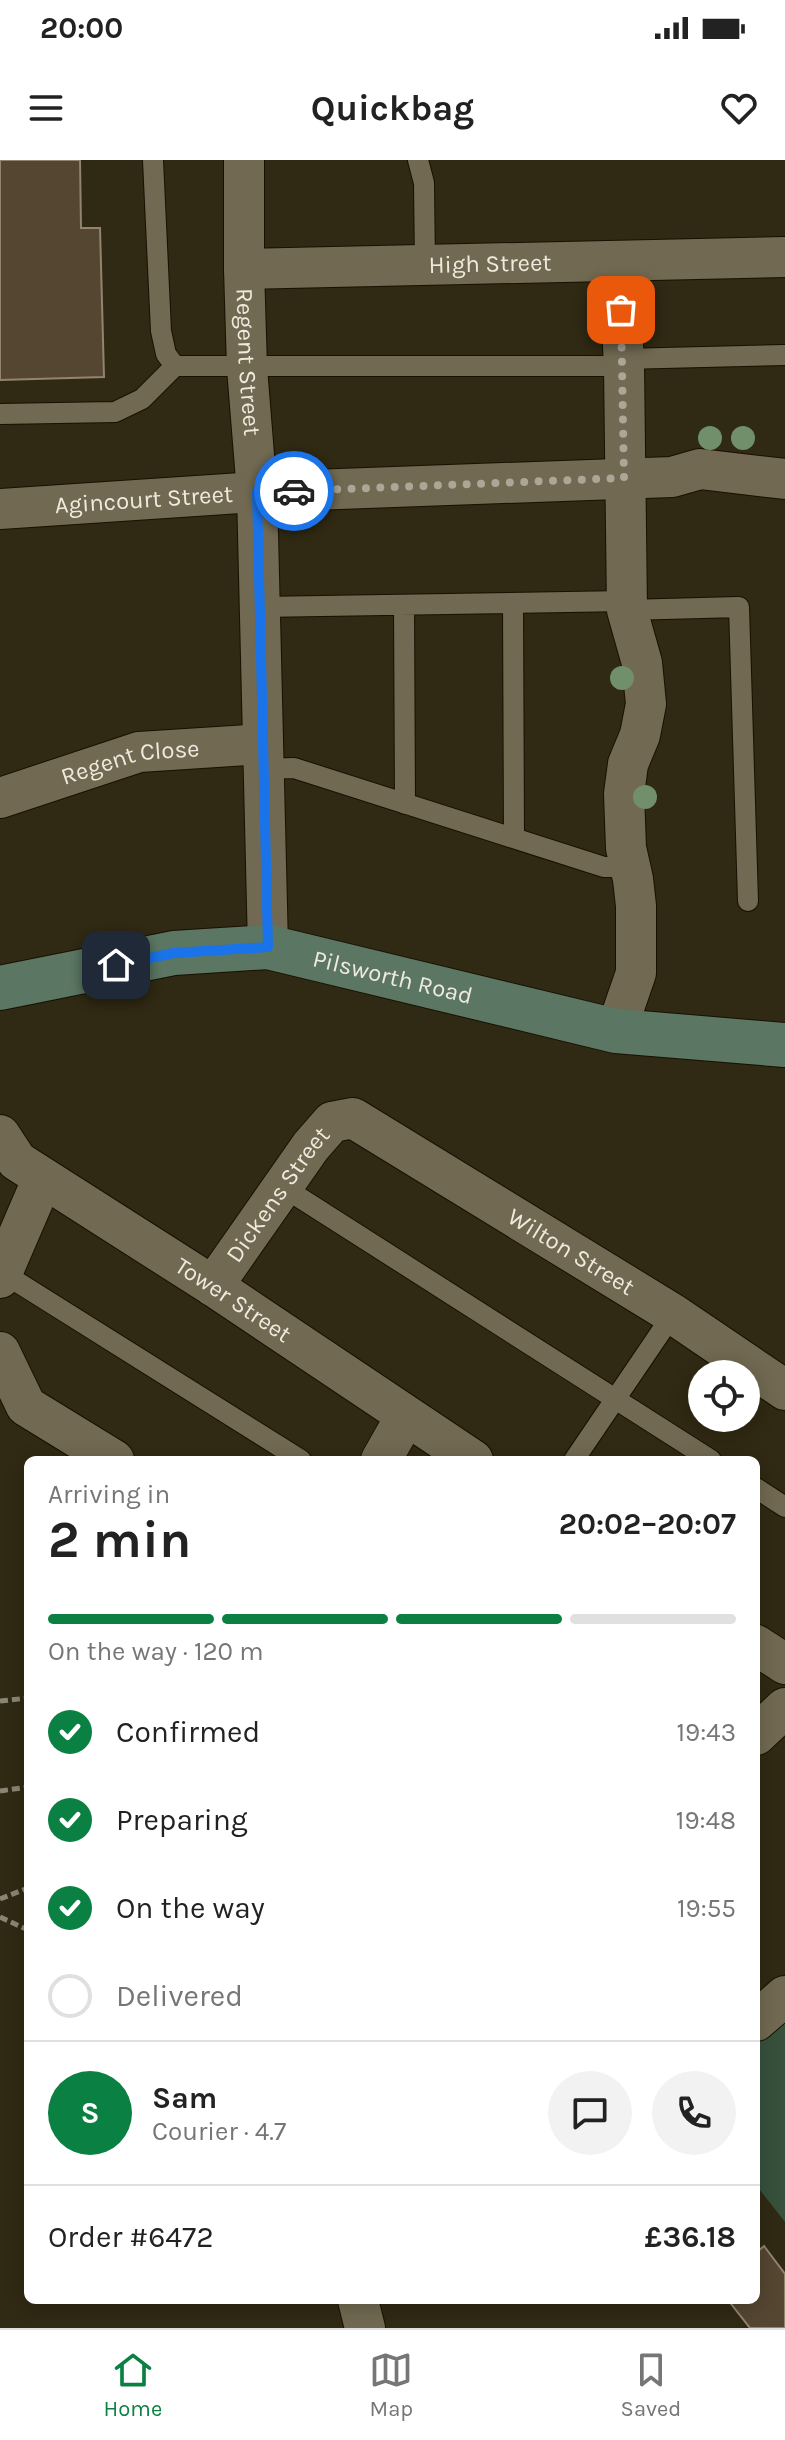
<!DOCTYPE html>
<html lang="en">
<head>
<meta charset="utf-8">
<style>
  :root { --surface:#fff; --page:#f2f2f2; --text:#222; --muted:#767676; --line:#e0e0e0; --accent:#0b8043 }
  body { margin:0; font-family:Karla,sans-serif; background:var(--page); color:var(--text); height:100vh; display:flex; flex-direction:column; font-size:30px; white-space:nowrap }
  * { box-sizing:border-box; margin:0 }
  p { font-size:26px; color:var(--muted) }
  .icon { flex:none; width:44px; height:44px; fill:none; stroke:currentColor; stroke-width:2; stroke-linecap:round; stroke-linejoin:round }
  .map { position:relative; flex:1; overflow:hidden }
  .sheet { position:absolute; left:24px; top:1296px; width:736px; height:848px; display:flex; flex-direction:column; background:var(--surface); border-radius:12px; box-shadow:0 4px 20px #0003 }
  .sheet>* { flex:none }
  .buttons { position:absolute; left:688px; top:1200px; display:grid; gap:16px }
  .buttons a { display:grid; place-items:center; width:72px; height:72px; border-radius:50%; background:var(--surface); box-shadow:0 4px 20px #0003; font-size:40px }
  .pin { position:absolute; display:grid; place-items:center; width:68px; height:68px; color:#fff; margin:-34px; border-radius:16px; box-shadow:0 4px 12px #0006 }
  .courier { position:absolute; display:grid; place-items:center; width:80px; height:80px; margin:-40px; border:6px solid #1a73e8; border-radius:50%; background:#fff; color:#222; box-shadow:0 2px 10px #0007 }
  .head em { font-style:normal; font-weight:700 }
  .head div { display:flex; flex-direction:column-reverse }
  .head { display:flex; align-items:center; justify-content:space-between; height:136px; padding:0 24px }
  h1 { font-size:52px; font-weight:700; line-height:60px }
  .bar { display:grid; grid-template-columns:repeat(4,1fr); gap:12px 8px; align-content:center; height:96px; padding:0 24px }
  .bar i { height:10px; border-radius:6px; background:var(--line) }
  .bar .current { background:var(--accent) }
  .bar p { grid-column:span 4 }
  .line { display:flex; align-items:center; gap:20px; padding:0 24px; border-top:2px solid var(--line) }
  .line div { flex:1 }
  .round { display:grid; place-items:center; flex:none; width:84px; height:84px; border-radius:42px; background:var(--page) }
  ol { padding:0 24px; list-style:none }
  li { display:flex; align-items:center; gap:24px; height:88px }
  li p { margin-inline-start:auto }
  li .icon { padding:8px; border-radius:50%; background:var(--accent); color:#fff; stroke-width:4 }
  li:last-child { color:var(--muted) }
  li i { width:44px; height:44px; border:4px solid var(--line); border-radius:50% }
  .status { display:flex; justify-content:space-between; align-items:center; height:56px; padding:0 40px; background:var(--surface); direction:ltr }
  .status svg { height:22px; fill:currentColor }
  header { display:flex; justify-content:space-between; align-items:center; height:104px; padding:0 24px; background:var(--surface); font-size:36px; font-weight:700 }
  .dock { display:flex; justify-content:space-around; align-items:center; height:112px; border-top:2px solid var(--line); background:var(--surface); font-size:22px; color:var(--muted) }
  .dock a { display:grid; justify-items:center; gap:4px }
  .dock .current { color:var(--accent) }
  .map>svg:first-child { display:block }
</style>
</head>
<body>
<div class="status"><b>20:00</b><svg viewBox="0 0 49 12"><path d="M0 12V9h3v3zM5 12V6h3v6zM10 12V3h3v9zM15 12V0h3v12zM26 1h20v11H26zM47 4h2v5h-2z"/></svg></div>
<header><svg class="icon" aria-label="menu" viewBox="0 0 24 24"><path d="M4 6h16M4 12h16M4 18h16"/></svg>Quickbag<svg class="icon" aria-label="heart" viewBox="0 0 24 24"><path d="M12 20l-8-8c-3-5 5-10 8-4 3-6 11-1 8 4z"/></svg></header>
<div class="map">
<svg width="785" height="2168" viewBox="0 0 785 2168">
  <rect width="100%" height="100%" fill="#302913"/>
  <path fill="#37513c" d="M 785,1856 L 785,2062 L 756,2025 L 756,1881 Z"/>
  <path fill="#544631" stroke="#93846d" stroke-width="2" d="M 0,0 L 80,0 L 81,68 L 100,68 L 104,217 L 0,220 Z
    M 764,2086 L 785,2114 L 785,2168 L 750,2168 L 728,2140 L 756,2140 L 756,2093 Z"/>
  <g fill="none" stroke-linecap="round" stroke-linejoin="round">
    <g stroke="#181100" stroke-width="22">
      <path id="lane" d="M 153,0 L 161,171 L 166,194 L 175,206 L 624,206
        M 418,0 L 424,23 L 425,106
        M 623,199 L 785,195
        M 0,254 L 115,252 L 142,239 L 175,206
        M 513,443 L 514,678
        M 404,445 L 405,644
        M 259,447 L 626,441
        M 627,450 L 739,447 L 748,741
        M 263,609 L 294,608 L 604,707 L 630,707
        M 283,1027 L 711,1300
        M 3,1113 L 301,1300
        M 574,1300 L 673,1154
        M 756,1328 L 785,1347"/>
    </g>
    <g stroke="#181100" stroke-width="42">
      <g id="street">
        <path id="s1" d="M 244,0 L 244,109 L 247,208 L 257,332 L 268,787"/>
        <path id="s2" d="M 244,109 L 785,97"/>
        <path id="s3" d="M 0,349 L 257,332 L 672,317 L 700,309 L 785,319"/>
        <path id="s4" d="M 0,638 L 139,592 L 263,584"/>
        <path d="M 616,871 L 636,813 L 636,746 L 633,719 L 626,688 L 624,634 L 628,604 L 640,575 L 646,544 L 642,503 L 627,450 L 624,206 L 619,102"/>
        <path id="s5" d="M 0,975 L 17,1001 L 213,1126 L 473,1300"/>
        <path d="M 0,1118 L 43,1018"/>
        <path id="s6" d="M 213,1126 L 311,986 L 332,962 L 353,958 L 673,1154 L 785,1230"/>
        <path d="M 0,1192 L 26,1246 L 114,1300"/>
        <path d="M 381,1300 L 406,1256"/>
        <path d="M 756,1485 L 785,1504"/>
        <path d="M 756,1575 L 785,1548"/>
        <path d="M 756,1861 L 785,1836"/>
        <path d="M 358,2140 L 365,2168"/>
      </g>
    </g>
    <g stroke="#181100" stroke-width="46">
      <g id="secondary">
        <path id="s7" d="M 0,828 L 174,793 L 268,787 L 616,871 L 785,885"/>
      </g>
    </g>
    <path stroke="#8b8574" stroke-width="5" stroke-dasharray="8 4" stroke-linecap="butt" d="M 0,1541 L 28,1538
      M 0,1631 L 28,1627
      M 0,1739 L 28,1728
      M 0,1757 L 28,1770"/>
    <use href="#lane" stroke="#716951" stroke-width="20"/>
    <use href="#street" stroke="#716951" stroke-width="40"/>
    <use href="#secondary" stroke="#5b7663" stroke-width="44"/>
  </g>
  <g fill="#718f6a">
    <circle cx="710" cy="278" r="12"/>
    <circle cx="743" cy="278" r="12"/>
    <circle cx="622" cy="518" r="12"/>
    <circle cx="645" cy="637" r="12"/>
  </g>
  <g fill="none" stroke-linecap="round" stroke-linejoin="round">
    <path stroke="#aca696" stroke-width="8" stroke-dasharray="0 14.4" d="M 294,331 L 624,318 L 621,150"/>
    <path stroke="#1a73e8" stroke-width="10" d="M 116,805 L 174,793 L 268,787 L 257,332 L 294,331"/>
  </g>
  <g text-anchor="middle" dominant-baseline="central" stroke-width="6" stroke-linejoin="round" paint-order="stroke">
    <g font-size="24" fill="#efeadd" stroke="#261f09">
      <text stroke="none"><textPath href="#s2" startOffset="246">High Street</textPath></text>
      <text stroke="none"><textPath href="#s1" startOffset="202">Regent Street</textPath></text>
      <text stroke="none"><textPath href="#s3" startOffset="144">Agincourt Street</textPath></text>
      <text stroke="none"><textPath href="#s4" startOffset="136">Regent Close</textPath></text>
      <text stroke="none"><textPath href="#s7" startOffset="400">Pilsworth Road</textPath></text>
      <text stroke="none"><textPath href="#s6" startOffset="112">Dickens Street</textPath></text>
      <text stroke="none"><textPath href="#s6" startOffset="480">Wilton Street</textPath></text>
      <text stroke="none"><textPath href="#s5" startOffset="288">Tower Street</textPath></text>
    </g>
  </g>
</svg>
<div class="buttons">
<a><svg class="icon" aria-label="locate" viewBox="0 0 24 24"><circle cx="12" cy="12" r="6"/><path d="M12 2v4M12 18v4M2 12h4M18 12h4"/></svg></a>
</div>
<div class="pin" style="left:621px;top:150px;background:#ea580c"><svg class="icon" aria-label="bag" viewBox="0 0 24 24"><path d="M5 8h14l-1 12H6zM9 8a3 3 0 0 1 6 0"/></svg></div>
<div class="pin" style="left:116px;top:805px;background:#1f2937"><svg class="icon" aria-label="home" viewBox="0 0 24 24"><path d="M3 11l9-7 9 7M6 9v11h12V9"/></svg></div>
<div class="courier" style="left:294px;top:331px"><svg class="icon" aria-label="car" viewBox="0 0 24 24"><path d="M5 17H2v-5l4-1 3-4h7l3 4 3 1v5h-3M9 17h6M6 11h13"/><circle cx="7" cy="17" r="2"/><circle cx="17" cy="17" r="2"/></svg></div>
<section class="sheet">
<div class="head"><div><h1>2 min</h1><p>Arriving in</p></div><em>20:02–20:07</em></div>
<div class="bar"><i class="current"></i><i class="current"></i><i class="current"></i><i></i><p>On the way · 120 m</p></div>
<ol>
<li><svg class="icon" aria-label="check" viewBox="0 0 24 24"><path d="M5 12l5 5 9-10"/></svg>Confirmed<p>19:43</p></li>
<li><svg class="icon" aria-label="check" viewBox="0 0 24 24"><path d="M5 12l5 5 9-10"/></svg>Preparing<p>19:48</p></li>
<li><svg class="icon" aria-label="check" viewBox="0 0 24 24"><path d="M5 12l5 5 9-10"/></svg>On the way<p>19:55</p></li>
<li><i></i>Delivered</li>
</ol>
<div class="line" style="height:144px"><b class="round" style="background:var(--accent);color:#fff">S</b><div><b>Sam</b><p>Courier · 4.7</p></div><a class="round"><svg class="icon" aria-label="chat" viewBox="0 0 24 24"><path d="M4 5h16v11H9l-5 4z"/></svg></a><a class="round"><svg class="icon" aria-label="phone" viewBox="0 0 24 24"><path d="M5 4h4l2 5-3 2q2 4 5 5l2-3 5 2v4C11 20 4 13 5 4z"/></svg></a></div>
<div class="line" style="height:104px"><div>Order #6472</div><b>£36.18</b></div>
</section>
</div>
<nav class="dock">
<a class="current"><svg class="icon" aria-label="home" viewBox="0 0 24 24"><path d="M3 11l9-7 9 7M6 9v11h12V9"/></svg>Home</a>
<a><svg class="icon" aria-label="map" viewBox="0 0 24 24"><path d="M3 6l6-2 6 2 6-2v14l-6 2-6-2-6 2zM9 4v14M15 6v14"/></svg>Map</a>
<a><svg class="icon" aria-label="saved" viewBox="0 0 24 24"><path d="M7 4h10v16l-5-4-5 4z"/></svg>Saved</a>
</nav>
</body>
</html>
